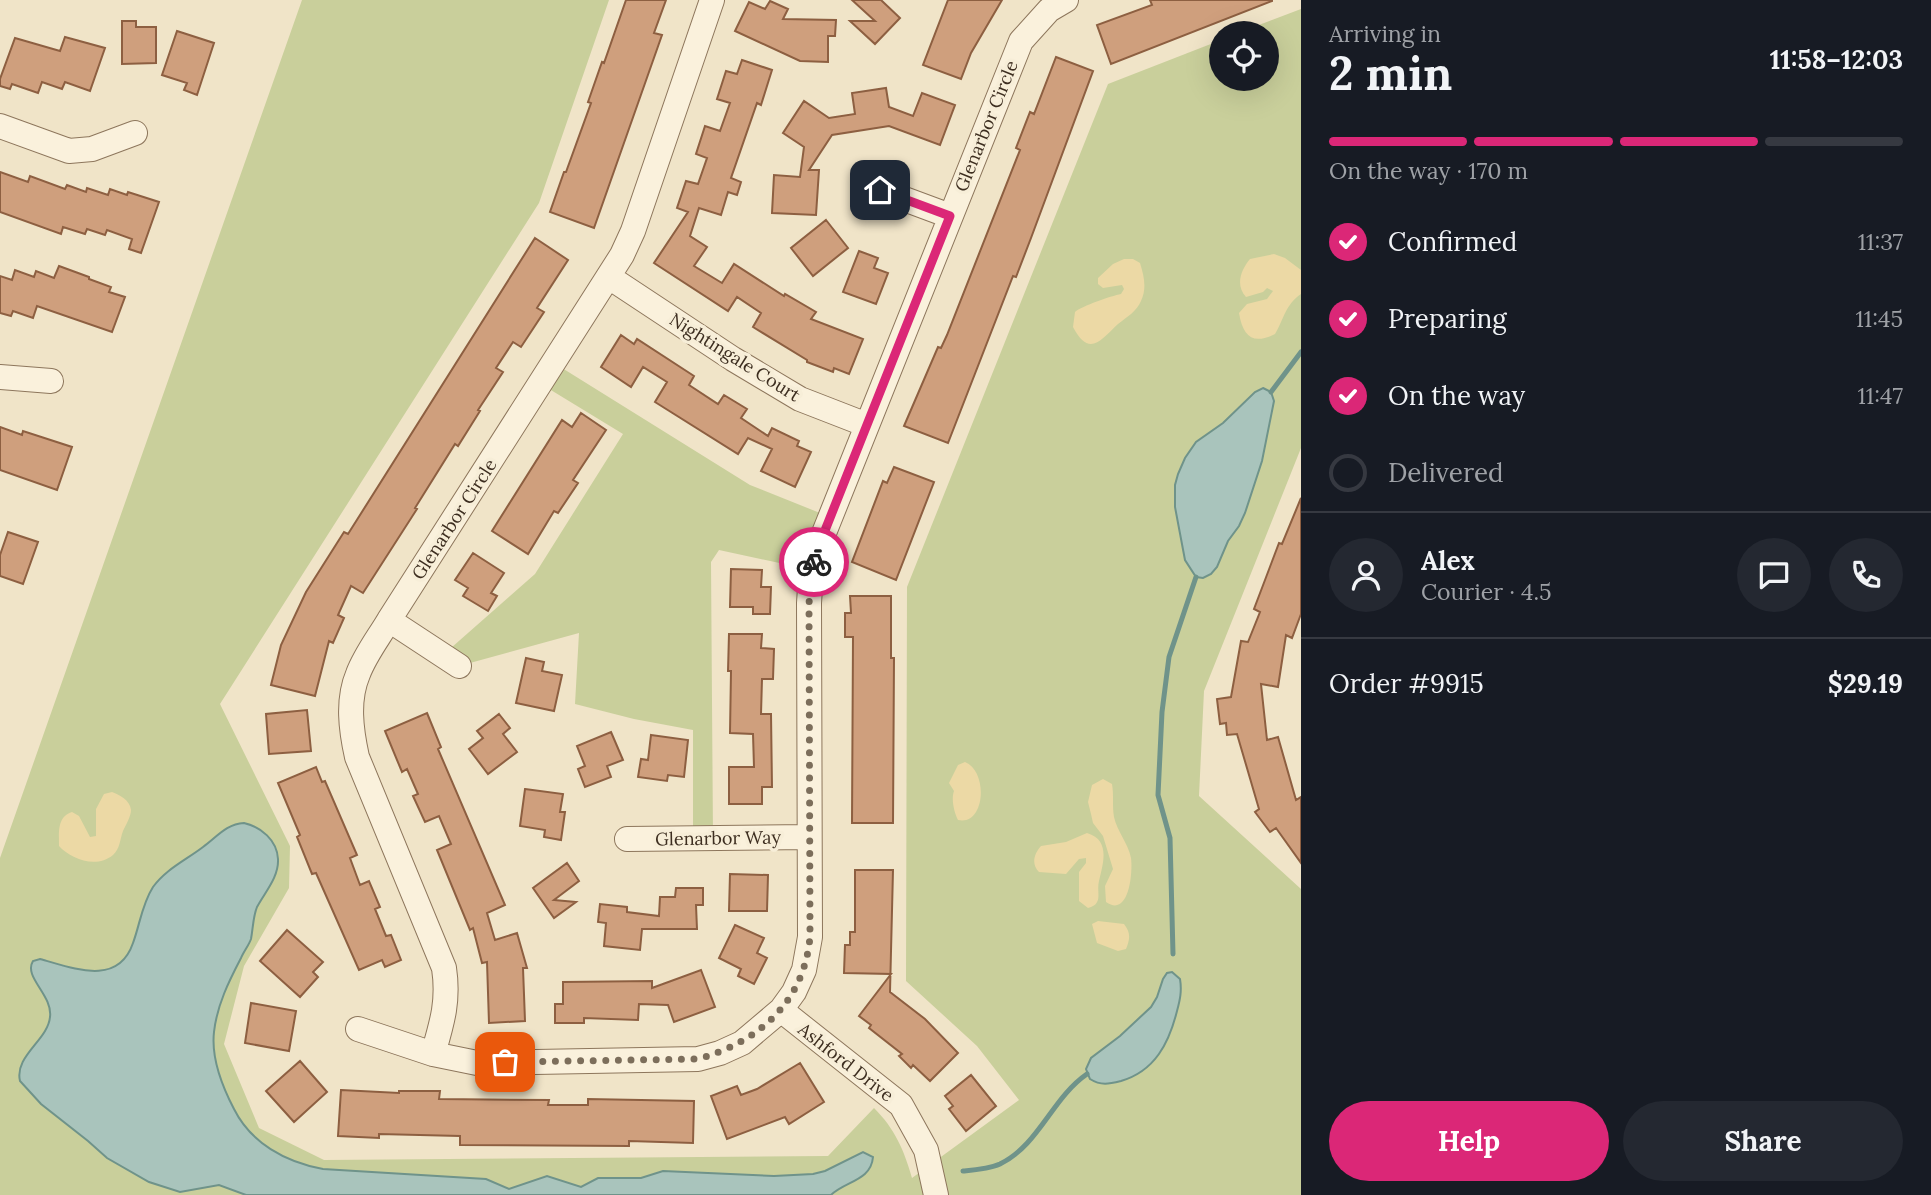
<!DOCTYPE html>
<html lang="en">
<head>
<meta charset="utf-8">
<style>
  :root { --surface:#171b24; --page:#242831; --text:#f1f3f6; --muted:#9ea1a6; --line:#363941; --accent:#db2777 }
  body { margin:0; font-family:Lora,serif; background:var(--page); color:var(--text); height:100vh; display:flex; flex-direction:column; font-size:26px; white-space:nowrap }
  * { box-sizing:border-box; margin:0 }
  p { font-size:23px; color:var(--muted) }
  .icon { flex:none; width:38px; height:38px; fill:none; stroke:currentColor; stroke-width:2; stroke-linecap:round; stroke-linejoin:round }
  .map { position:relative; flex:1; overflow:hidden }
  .sheet { display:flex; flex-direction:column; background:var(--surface); width:630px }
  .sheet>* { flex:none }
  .fabs { position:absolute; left:1209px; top:21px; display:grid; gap:14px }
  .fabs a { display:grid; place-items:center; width:70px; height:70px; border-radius:50%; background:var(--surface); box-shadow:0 7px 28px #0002; font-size:35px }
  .pin { position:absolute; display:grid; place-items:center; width:60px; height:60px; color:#fff; margin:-30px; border-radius:14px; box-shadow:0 4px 10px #0006 }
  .courier { position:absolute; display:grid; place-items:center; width:70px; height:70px; margin:-35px; border:5px solid #db2777; border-radius:50%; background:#fff; color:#222; box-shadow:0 2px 9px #0007 }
  .headline em { font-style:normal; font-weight:700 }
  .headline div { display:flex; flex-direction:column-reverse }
  .headline { display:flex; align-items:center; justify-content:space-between; height:119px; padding:0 28px }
  h1 { font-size:46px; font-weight:700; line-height:52px }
  .bar { display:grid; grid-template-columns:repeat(4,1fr); gap:10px 7px; align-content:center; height:84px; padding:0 28px }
  .bar i { height:9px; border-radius:5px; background:var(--line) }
  .bar .current { background:var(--accent) }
  .bar p { grid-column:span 4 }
  .line { display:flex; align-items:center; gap:18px; padding:0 28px; border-top:2px solid var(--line) }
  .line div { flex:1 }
  .round { display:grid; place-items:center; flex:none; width:74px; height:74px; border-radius:37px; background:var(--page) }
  ol { padding:0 28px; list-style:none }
  li { display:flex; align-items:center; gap:21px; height:77px }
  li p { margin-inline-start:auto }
  li .icon { padding:7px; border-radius:50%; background:var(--accent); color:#fff; stroke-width:4 }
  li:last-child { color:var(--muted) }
  li i { width:38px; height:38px; border:4px solid var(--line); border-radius:50% }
  .cta { display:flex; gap:14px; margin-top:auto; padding:14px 28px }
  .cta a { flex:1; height:80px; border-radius:42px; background:var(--accent); color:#fff; font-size:28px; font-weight:700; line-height:80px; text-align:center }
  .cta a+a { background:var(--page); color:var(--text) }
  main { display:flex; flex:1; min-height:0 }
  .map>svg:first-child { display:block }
</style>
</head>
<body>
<main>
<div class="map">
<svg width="1301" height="1195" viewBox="0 0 1301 1195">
  <rect width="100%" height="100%" fill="#f0e4c8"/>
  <path fill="#c9cf9b" d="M 302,0 L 609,0 L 539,203 L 220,704 L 290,846 L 289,888 L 244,966 L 224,1044 L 259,1128 L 324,1160 L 828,1156 L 874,1108 C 895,1129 904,1150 912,1178 L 1019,1100 L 977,1046 L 906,981 L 907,587 L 1108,84 L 1221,40 L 1222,79 L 1267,79 L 1267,33 L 1238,33 L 1301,9 L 1301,448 L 1204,691 L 1199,796 L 1301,889 L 1301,1195 L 0,1195 L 0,858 Z
    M 554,363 L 750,485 L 830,517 L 812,570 L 719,550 L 711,562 L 713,838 L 693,838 L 693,730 L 634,719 L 575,704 L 579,633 L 459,666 L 443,655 L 535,574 L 623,434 L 541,384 Z"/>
  <path fill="#ecd9a5" d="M 1274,254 L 1285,258 L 1301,270 L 1301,294 C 1285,305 1284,319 1275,334 C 1253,345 1243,337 1239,313 L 1247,304 L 1267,299 L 1273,291 L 1267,288 L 1263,292 L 1246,297 C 1235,285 1241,270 1250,259 Z
    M 1124,259 L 1133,259 L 1140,263 C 1144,276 1147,288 1141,301 C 1137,311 1127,317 1118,324 C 1101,340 1089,358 1073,327 L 1075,312 C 1082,306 1111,296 1121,294 L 1124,289 L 1122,285 L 1103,288 L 1098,284 L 1098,278 L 1113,264 Z
    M 965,762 C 989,772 985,826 958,820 C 954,812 951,799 954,791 L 949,783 L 958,765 Z
    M 1103,779 L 1112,784 C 1114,795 1112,806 1114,817 C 1117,831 1128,843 1131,858 C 1133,873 1129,918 1106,902 L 1105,886 L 1113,869 L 1103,836 L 1093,823 L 1091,814 L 1088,802 L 1092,785 Z
    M 112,792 C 120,795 130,800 131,810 C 131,816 126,825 123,831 C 120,839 120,849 113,855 C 96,869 71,859 59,846 C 59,832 57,817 72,812 L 79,816 L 90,837 L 96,836 L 96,809 L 104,794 Z
    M 1087,833 C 1111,840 1103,864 1099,881 C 1096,892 1104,904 1088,908 L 1079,901 L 1079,872 L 1086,863 L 1086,858 L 1079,859 L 1066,874 L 1039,872 C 1031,864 1034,854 1041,846 L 1066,842 Z
    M 1098,921 L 1124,924 C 1131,933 1130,939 1126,949 L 1118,951 L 1097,943 L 1092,924 Z"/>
  <path fill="#a9c4bc" stroke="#6f938a" stroke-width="2" d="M 1263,388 L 1271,392 L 1274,401 L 1262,461 L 1245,513 L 1239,526 L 1228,541 L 1217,567 L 1211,574 L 1203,578 L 1196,577 L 1185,560 L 1175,507 L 1175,485 L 1178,474 L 1185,458 L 1196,442 L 1223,423 L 1255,392 Z
    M 244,823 C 261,827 277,840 278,859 C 279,877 265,892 257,907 C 253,917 253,928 251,939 C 249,945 244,951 241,958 C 229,981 217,1005 214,1032 C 211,1058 222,1086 234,1109 C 251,1143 285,1162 323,1169 L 486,1179 L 509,1189 L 547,1176 L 581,1187 L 598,1178 L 641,1178 L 663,1171 L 774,1176 L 813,1174 L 825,1171 L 863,1152 L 873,1157 C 871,1181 845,1181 831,1195 L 246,1195 L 219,1185 L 180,1192 L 149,1182 L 107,1158 L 88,1141 L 41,1104 L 20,1081 C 14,1056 48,1040 50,1017 C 53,995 23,977 33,961 L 40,959 C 73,968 118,987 133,943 C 140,924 142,904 153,887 C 166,869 186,860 203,847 C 217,837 226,824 244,823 Z
    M 1172,972 L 1180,979 C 1182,991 1180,1000 1177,1011 C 1169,1043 1155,1071 1121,1081 C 1109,1084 1101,1086 1090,1079 L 1086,1069 L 1091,1058 L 1120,1036 L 1151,1007 L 1157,997 L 1163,979 L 1167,973 Z"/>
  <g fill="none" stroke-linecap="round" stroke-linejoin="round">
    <path stroke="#6f938a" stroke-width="5" d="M 1271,392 L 1301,352
      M 1173,954 L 1170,838 L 1158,795 L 1162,712 L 1169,657 L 1196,577
      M 963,1171 C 975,1170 989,1169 1000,1164 C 1039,1145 1052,1098 1087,1074"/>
  </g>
  <path fill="#cf9f7d" stroke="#8d5f41" stroke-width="2" d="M 626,0 L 666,0 L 654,33 L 662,35 L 594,228 L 550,212 L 564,172 L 566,172 L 591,103 L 588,102 L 602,62 L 604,63 Z
    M 852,0 L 881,0 L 900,18 L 875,44 L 850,21 L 875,21 Z
    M 948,0 L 1002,0 L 971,53 L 961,79 L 923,65 Z
    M 1150,0 L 1272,0 L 1272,1 L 1111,64 L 1097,25 L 1152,5 Z
    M 770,1 L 788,9 L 783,19 L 836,20 L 835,36 L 828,36 L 828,62 L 800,61 L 735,31 L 749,2 L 765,9 Z
    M 122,21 L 136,21 L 136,27 L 156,27 L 156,63 L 122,64 Z
    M 177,31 L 214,43 L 197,95 L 184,90 L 187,83 L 162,75 Z
    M 65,37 L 105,48 L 90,91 L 65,82 L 62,89 L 42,82 L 38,93 L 12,84 L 10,89 L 0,86 L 0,79 L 15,38 L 60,51 Z
    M 1056,57 L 1093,71 L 1031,238 L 1016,277 L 1013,276 L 948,443 L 904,426 L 938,347 L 941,348 L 947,335 L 1020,150 L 1016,148 L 1030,112 L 1034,114 Z
    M 742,60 L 772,70 L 761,105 L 757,103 L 731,178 L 741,182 L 737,195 L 728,192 L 721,215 L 699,208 L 690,236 L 707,247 L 694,266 L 722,283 L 734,264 L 784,296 L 785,294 L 816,312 L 811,319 L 863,339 L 849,374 L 834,368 L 833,372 L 807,362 L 807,360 L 753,327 L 761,313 L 737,297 L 728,311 L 654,263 L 688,212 L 677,208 L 686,181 L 698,184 L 707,158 L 696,154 L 705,126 L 720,131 L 730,103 L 717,99 L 726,71 L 737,74 Z
    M 886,88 L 889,107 L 913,116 L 922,93 L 955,105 L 940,145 L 889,126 L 832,135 L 809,170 L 819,170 L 816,215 L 772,213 L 774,175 L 800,177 L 804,147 L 783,133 L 804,101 L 829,118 L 855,114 L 852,93 Z
    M 0,172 L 28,182 L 30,176 L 65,189 L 67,185 L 86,192 L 87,188 L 108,195 L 110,189 L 127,195 L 128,192 L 159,202 L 141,253 L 129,249 L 132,239 L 107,230 L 105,235 L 87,229 L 85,234 L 63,227 L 61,234 L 0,212 Z
    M 826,220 L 848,248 L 813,276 L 791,248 Z
    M 535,238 L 568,260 L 537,308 L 544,312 L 521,347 L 513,342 L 496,368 L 503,372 L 478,410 L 480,411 L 458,446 L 455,444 L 415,508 L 417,509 L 363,593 L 351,586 L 338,615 L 344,618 L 333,643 L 329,641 L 315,696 L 271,685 L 281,645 L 306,592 L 344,532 L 348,534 Z
    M 859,251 L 878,258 L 874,268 L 888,273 L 876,304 L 843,292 Z
    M 59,266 L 89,277 L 89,279 L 111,287 L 109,292 L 125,297 L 112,332 L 37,306 L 33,318 L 13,311 L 11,316 L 0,313 L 0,276 L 12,280 L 15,270 L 34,277 L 36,271 L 54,278 Z
    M 621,335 L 634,344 L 637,339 L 694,376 L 689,385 L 718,404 L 724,395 L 747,409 L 741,418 L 768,436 L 772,428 L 799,441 L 797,446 L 811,452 L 795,487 L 761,471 L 772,449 L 748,438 L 738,454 L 655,402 L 667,382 L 643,367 L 631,387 L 601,367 Z
    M 581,413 L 606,430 L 573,480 L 578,483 L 558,513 L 554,511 L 528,554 L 492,531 L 562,420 L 572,427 Z
    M 0,427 L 22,435 L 23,431 L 72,447 L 57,490 L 0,470 Z
    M 894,467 L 934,482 L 896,580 L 852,562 L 883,481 L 887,483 Z
    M 1301,498 L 1301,614 L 1292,638 L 1286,635 L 1278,687 L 1261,684 L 1267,740 L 1278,737 L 1296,800 L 1301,797 L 1301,863 L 1276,828 L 1270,832 L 1255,812 L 1259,809 L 1237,734 L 1227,735 L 1226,723 L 1220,724 L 1217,699 L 1231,697 L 1241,641 L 1248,642 L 1260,612 L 1254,609 L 1265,580 L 1279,543 L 1282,544 Z
    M 8,532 L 38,542 L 23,584 L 0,576 L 0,555 Z
    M 473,553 L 504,573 L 491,593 L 497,596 L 488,611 L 463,596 L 468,588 L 455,580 Z
    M 731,569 L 762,570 L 761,587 L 771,587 L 770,614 L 753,614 L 753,607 L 730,607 Z
    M 850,596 L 891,596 L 891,658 L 894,658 L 893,823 L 852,823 L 853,637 L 845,637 L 845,613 L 851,613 Z
    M 729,634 L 762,634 L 761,648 L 774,649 L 773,679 L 762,679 L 761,714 L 771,714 L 772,787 L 762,787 L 762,804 L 729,804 L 729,767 L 754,767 L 753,734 L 730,733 L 731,671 L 728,671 Z
    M 526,658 L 544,662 L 542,671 L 562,675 L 554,711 L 516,703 Z
    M 307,710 L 311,751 L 269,754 L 266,714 Z
    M 427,713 L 441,747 L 438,749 L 505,905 L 487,913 L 495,940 L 517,933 L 527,968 L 523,968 L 525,1021 L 489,1023 L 487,962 L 482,963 L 473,928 L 470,930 L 437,850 L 451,844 L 439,816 L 425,822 L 413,796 L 418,794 L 407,769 L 402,772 L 385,731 Z
    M 499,714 L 510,728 L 503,734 L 517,752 L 488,774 L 469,749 L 483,738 L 477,731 Z
    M 611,732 L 623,760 L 607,766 L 611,777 L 585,787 L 578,769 L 585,766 L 577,746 Z
    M 651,735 L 688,740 L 684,777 L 668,775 L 667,781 L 638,777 L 641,759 L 648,760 Z
    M 316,767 L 322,782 L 325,781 L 357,855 L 350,858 L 360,885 L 369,881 L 380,907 L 375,909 L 386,936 L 391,935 L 401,960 L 385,967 L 382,960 L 359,970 L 316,873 L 312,874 L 297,837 L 300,835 L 278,783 Z
    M 525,789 L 563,794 L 560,812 L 565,812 L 561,840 L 544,837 L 545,830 L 520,826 Z
    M 567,863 L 579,881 L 554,900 L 576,902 L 554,918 L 533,888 Z
    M 855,870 L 893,870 L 890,992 L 925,1019 L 958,1053 L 930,1081 L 913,1065 L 911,1068 L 899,1056 L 902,1054 L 869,1028 L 871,1025 L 859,1016 L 891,974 L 844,973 L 845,945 L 850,945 L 850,932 L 855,932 Z
    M 730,874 L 768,875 L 767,911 L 729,911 Z
    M 676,888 L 703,888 L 703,905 L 696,905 L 697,929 L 642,929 L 640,950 L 604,946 L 606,923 L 598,922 L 600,904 L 627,907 L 627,912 L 659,916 L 660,897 L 675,897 Z
    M 735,925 L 764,938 L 757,953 L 767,958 L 754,984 L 738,976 L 741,969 L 719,958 Z
    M 287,930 L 323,962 L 313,972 L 318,977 L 300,997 L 260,961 Z
    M 701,970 L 715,1007 L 674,1022 L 668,1005 L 639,1004 L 638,1020 L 584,1018 L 584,1023 L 555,1023 L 555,1004 L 563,1004 L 563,982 L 652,981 L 652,988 Z
    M 251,1003 L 296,1011 L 289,1051 L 245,1043 Z
    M 300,1061 L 327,1092 L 294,1122 L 266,1091 Z
    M 800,1063 L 824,1102 L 789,1124 L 785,1117 L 727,1139 L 711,1096 L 737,1086 L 741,1095 L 757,1089 Z
    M 971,1075 L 996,1106 L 966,1131 L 949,1109 L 953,1106 L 945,1096 Z
    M 341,1090 L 399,1093 L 399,1091 L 440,1091 L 439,1099 L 549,1100 L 548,1105 L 588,1105 L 588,1099 L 694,1101 L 693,1143 L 629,1141 L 629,1146 L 460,1145 L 460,1136 L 379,1134 L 379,1138 L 338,1136 Z"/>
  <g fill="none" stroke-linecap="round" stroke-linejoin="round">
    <g stroke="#8d765c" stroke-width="26">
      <path id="minor" d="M 712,0 L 633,231 L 622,255 L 389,620 C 379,637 365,655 358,674 C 347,700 351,730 357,757 L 444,968 C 449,1001 442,1023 433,1054 L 477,1063 L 698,1059 L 720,1053 L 742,1043 L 781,1010 L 794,992 L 804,970 L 810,937 L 809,603 L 811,573 L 820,543 L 1021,41 L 1049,10 L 1066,0
        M 0,126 L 69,151 L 92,149 L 135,133
        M 880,190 L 950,216
        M 609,277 L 733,359 L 800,399 L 867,425
        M 0,377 L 51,381
        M 389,620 L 459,666
        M 627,839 L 809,837
        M 781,1010 L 901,1105 L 926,1150 L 936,1195
        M 358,1029 L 433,1054"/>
    </g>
    <use href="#minor" stroke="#faf1dc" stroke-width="24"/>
  </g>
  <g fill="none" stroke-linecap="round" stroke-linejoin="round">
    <path stroke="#7c6e5b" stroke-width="7" stroke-dasharray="0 12.6" d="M 505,1062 L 698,1059 C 759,1042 804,1002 810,937 L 809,603 L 814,562"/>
    <path stroke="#db2777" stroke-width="9" d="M 814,562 L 820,543 L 950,216 L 880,190"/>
  </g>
  <g text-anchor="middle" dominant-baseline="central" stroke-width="7" stroke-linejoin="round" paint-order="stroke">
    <g font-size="18" fill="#3d2e20" stroke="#f7eed8">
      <text transform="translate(986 126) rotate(-68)">Glenarbor Circle</text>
      <text transform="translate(735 357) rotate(32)">Nightingale Court</text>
      <text transform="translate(454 519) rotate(-57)">Glenarbor Circle</text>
      <text transform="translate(718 838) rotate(-1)">Glenarbor Way</text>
      <text transform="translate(846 1062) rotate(38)">Ashford Drive</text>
    </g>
  </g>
</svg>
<div class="fabs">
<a><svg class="icon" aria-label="locate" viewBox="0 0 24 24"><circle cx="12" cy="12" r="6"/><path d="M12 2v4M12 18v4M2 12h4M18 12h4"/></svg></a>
</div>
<div class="pin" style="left:505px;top:1062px;background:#ea580c"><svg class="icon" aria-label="bag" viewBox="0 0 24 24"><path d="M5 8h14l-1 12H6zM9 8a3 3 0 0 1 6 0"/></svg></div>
<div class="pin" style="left:880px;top:190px;background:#1f2937"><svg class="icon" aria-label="home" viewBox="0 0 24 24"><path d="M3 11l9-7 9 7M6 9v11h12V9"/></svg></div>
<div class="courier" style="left:814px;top:562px"><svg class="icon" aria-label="bike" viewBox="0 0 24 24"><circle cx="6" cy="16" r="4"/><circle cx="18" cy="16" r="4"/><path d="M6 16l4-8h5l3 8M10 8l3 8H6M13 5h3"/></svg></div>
</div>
<section class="sheet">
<div class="headline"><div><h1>2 min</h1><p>Arriving in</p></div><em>11:58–12:03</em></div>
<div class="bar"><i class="current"></i><i class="current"></i><i class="current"></i><i></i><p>On the way · 170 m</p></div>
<ol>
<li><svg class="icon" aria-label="check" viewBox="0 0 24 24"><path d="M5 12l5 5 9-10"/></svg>Confirmed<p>11:37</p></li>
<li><svg class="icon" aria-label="check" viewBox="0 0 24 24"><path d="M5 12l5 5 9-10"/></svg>Preparing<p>11:45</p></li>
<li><svg class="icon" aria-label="check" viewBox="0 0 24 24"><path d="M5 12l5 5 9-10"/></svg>On the way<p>11:47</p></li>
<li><i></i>Delivered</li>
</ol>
<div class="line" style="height:126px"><a class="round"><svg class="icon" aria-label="person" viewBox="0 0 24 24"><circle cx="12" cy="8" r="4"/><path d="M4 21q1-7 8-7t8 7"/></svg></a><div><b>Alex</b><p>Courier · 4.5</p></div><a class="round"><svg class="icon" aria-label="chat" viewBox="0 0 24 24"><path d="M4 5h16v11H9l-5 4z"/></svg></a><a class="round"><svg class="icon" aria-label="phone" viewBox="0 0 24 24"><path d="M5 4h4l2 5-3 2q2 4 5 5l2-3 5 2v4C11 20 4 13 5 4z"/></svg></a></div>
<div class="line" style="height:91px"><div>Order #9915</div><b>$29.19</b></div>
<div class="cta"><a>Help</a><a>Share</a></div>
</section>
</main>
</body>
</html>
